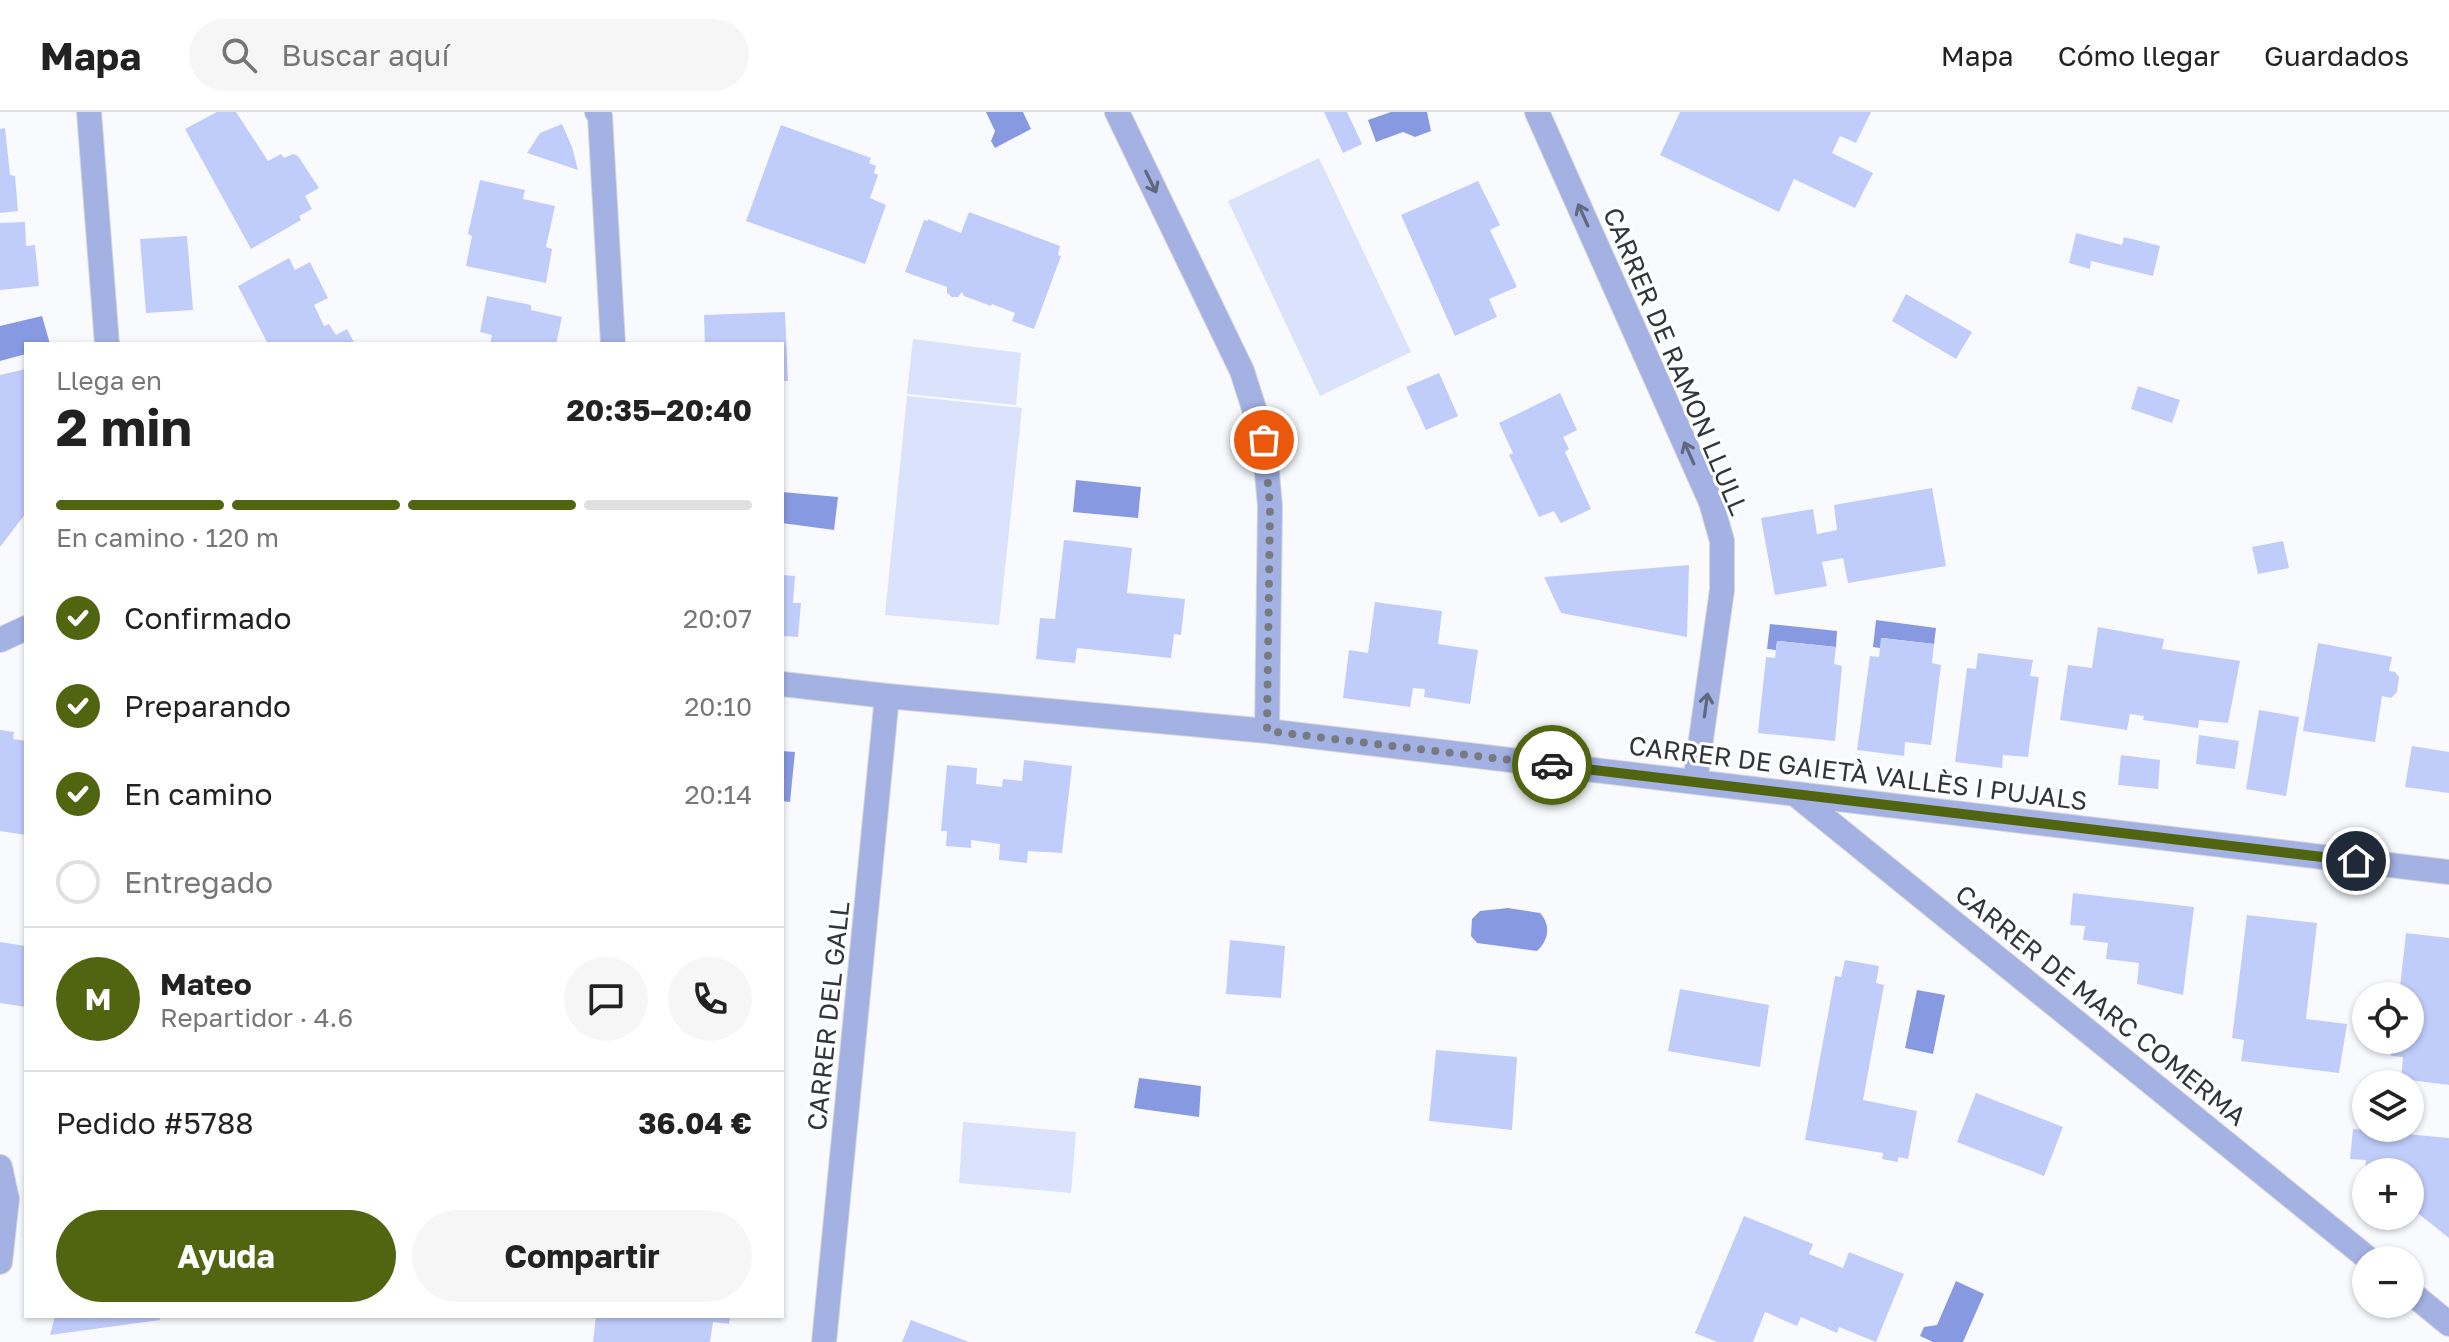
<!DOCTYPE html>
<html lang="es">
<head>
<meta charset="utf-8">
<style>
  :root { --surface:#fff; --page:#f6f6f6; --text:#222; --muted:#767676; --line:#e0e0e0; --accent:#516511 }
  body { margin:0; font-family:"Golos Text",sans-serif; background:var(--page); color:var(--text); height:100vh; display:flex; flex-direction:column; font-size:30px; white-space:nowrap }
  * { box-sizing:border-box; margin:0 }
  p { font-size:26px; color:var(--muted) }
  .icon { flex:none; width:44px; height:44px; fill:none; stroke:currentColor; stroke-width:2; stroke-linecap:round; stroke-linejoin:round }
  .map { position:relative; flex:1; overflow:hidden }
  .details { position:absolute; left:24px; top:230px; width:760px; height:976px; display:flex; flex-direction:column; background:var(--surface); border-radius:0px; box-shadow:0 2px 6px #0004 }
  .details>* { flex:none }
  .fabs { position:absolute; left:2352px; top:870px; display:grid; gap:16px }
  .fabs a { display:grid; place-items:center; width:72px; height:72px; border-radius:50%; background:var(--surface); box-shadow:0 2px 6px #0004; font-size:40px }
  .pin { position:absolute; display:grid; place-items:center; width:68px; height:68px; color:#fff; margin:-34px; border:4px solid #fff; border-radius:50%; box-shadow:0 2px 8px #0007 }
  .courier { position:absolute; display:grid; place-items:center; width:80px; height:80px; margin:-40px; border:6px solid #516511; border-radius:50%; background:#fff; color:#222; box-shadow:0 2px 10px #0007 }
  .summary em { font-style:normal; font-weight:700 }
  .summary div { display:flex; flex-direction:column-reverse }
  .summary { display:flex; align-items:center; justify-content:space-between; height:136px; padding:0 32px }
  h1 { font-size:52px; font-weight:700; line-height:60px }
  .bar { display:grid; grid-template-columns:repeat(4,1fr); gap:12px 8px; align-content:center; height:96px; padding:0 32px }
  .bar i { height:10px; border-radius:6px; background:var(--line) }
  .bar .active { background:var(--accent) }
  .bar p { grid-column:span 4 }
  .line { display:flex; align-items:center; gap:20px; padding:0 32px; border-top:2px solid var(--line) }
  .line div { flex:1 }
  .round { display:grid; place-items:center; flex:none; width:84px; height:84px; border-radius:42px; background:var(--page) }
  ol { padding:0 32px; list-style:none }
  li { display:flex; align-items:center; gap:24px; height:88px }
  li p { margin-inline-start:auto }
  li .icon { padding:8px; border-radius:50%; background:var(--accent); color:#fff; stroke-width:4 }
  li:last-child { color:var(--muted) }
  li i { width:44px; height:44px; border:4px solid var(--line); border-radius:50% }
  .primary-button { display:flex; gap:16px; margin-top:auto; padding:16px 32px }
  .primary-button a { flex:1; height:92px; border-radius:48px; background:var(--accent); color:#fff; font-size:32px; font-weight:700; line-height:92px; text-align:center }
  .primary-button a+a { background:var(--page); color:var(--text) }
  header { display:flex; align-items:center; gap:48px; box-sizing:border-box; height:112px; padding:0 40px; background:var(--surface); border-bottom:2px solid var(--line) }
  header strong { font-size:38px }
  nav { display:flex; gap:44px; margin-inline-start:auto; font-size:28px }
  .search { width:560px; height:72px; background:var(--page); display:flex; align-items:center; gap:20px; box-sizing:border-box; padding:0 28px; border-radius:44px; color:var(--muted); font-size:30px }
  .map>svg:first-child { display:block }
</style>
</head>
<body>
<header>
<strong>Mapa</strong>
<div class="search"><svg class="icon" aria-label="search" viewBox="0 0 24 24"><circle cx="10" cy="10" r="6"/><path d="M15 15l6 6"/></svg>Buscar aquí</div>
<nav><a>Mapa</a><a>Cómo llegar</a><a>Guardados</a></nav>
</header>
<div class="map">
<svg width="2449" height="1230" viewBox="0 0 2449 1230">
  <rect width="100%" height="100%" fill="#f9fafe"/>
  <path fill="#dbe2fc" d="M 1319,46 L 1411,240 L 1320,284 L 1228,89 Z
    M 913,227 L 1021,241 L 1016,293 L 907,282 Z
    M 907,284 L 1022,296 L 999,513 L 885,503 Z
    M 963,1010 L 1076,1020 L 1071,1081 L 959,1071 Z"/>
  <path fill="#8799e0" d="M 986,0 L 1023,0 L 1031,17 L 995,36 L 991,29 L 995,19 Z
    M 1391,0 L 1427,0 L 1431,19 L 1415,25 L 1403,20 L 1376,30 L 1368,8 Z
    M 42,204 L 50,232 L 26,232 L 26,242 L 0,249 L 0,214 Z
    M 1076,368 L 1141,375 L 1138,406 L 1073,400 Z
    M 782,380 L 838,385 L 834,418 L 782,411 Z
    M 1876,508 L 1936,516 L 1934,532 L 1882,526 L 1880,536 L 1873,535 Z
    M 1770,512 L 1837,519 L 1836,535 L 1777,529 L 1776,538 L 1767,537 Z
    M 782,639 L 795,640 L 790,690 L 782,689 Z
    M 1508,796 L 1540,801 C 1551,813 1549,828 1537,839 L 1477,831 L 1471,824 L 1472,807 L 1480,799 Z
    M 1917,878 L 1945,883 L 1933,942 L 1905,936 Z
    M 1139,966 L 1201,974 L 1199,1005 L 1134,996 Z
    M 1956,1169 L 1984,1182 L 1963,1230 L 1933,1230 L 1920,1224 L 1924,1215 L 1937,1213 Z"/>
  <path fill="#c0ccf9" d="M 217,0 L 236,0 L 268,49 L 281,42 L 284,46 L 293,42 L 298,44 L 319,76 L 305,84 L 312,97 L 299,104 L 301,108 L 251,137 L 185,17 Z
    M 1324,0 L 1347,0 L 1362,32 L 1343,41 Z
    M 1680,0 L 1871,0 L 1856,31 L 1840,24 L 1832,41 L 1873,61 L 1855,96 L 1794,67 L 1779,100 L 1660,43 Z
    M 562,12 L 572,35 L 578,58 L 527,41 L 540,21 Z
    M 781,13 L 871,46 L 869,51 L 876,54 L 874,61 L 878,63 L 870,86 L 886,93 L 865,152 L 746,109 Z
    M 5,16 L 10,63 L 15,64 L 18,99 L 0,101 L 0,17 Z
    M 480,68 L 525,78 L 523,87 L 555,94 L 546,135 L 552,137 L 546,171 L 466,154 L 472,124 L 468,122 Z
    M 1478,69 L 1500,113 L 1490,118 L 1517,175 L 1489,187 L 1497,205 L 1455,224 L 1401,103 Z
    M 969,100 L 1060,134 L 1058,143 L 1061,144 L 1034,217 L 1012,209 L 1015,201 L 992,192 L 991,194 L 964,184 L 962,180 L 958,185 L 952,185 L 947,181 L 947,175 L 905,160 L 924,108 L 928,109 L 928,107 L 961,121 Z
    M 25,110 L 26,134 L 35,133 L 39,174 L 0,178 L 0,111 Z
    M 2076,121 L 2122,133 L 2124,125 L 2160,134 L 2153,164 L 2091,149 L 2090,157 L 2069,151 Z
    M 187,124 L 193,198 L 146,201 L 140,127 Z
    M 289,146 L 295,158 L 310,150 L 328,186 L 314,193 L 324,214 L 329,212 L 336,223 L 347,217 L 355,232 L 268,232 L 238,174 Z
    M 1906,182 L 1972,220 L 1956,247 L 1892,209 Z
    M 487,184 L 531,193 L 531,198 L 562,205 L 556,232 L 490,232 L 492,223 L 480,220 Z
    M 785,200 L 788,269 L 782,269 L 782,232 L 705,232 L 704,203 Z
    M 26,257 L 26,401 L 0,435 L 0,263 Z
    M 1439,261 L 1458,304 L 1426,318 L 1406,275 Z
    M 2138,274 L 2180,288 L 2172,311 L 2131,297 Z
    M 1560,281 L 1577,318 L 1563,325 L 1569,337 L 1565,340 L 1591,397 L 1561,411 L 1554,399 L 1539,405 L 1509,343 L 1513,341 L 1499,311 Z
    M 1932,376 L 1946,454 L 1848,471 L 1843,446 L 1822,450 L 1827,474 L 1775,483 L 1761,406 L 1813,397 L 1817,422 L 1837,418 L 1834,393 Z
    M 1064,428 L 1132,436 L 1127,481 L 1185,487 L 1181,523 L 1174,522 L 1171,546 L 1077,536 L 1075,551 L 1036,547 L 1040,506 L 1055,507 Z
    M 2283,429 L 2289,456 L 2258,462 L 2252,435 Z
    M 1689,453 L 1687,525 L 1561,501 L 1544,465 Z
    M 782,463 L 795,464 L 793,491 L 801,491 L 798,525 L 782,524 Z
    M 1375,490 L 1442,499 L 1438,532 L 1478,538 L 1470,592 L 1424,585 L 1425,577 L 1413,576 L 1410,595 L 1343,586 L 1349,538 L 1368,541 Z
    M 2098,515 L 2164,527 L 2162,537 L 2240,549 L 2228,611 L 2199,608 L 2198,616 L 2143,608 L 2144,604 L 2130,602 L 2127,618 L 2060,608 L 2068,553 L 2092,556 Z
    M 1881,526 L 1934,532 L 1932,551 L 1941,553 L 1931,633 L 1905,630 L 1904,644 L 1857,638 L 1870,544 L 1879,545 Z
    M 1777,529 L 1836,535 L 1834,552 L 1842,554 L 1835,629 L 1758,621 L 1766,545 L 1775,546 Z
    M 2318,531 L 2392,545 L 2389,559 L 2395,560 L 2399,565 L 2397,580 L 2391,586 L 2382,584 L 2375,630 L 2303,619 Z
    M 1978,541 L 2033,548 L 2030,564 L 2039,565 L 2028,645 L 2003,643 L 2002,656 L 1955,650 L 1967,556 L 1976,557 Z
    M 2259,598 L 2299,605 L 2286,684 L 2246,677 Z
    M 0,618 L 14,620 L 13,627 L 26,629 L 26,723 L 0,719 Z
    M 2199,623 L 2239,629 L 2235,657 L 2196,652 Z
    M 2412,634 L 2449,640 L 2449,681 L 2405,675 Z
    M 2121,643 L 2160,648 L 2158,677 L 2118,673 Z
    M 1024,648 L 1072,654 L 1062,741 L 1028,739 L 1027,751 L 999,748 L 1000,732 L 971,728 L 971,736 L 946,734 L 947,719 L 941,719 L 947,653 L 977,656 L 976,672 L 1002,675 L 1003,667 L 1022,669 Z
    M 2073,781 L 2194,795 L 2183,883 L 2137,872 L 2139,851 L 2106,847 L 2108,831 L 2083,828 L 2085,814 L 2070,813 Z
    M 2247,803 L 2317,811 L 2306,907 L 2347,912 L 2339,961 L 2241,949 L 2244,928 L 2232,926 Z
    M 2406,821 L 2449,826 L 2449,973 L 2401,967 L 2403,945 L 2391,944 L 2393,928 L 2410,928 L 2410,884 L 2399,884 Z
    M 1230,828 L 1285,834 L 1281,886 L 1226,882 Z
    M 0,830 L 26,834 L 26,895 L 0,891 Z
    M 1845,848 L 1879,854 L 1876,871 L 1884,873 L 1863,988 L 1917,999 L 1908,1047 L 1898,1045 L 1898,1050 L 1882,1047 L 1883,1041 L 1805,1028 L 1835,864 L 1841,865 Z
    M 1680,877 L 1769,893 L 1760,955 L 1668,939 Z
    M 1436,938 L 1517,945 L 1512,1018 L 1429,1009 Z
    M 1976,981 L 2063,1015 L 2044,1064 L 1957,1030 Z
    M 2353,1017 L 2449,1026 L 2449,1126 L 2410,1095 L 2410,1060 L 2365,1060 L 2366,1048 L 2350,1047 Z
    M 1744,1104 L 1813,1132 L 1809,1142 L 1843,1156 L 1849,1140 L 1904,1162 L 1876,1230 L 1839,1215 L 1837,1221 L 1801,1205 L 1797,1214 L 1765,1200 L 1753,1230 L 1717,1230 L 1695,1221 Z
    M 55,1204 L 159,1204 L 160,1208 L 50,1223 Z
    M 596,1204 L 730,1204 L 729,1212 L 713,1210 L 710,1230 L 593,1230 Z
    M 911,1208 L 969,1230 L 902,1230 Z"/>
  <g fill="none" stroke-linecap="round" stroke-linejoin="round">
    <g stroke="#d5d7db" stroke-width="26">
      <path id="minor" d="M 89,0 L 107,232
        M 597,0 L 600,4 L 613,232
        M 1117,0 L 1242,259 L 1264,328 L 1270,394 L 1267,619
        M 1537,0 L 1711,390 L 1722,429 L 1722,478 L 1695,670
        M 0,528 L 26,516
        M 782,572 L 887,584 L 1267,619 L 2449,760
        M 1795,682 L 2370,1148
        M 0,1055 L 7,1087 L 0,1150
        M 2410,1180 L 2449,1212
        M 824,1230 L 887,584"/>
    </g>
    <use href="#minor" stroke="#a3b1e3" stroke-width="24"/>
  </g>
  <defs><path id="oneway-shaft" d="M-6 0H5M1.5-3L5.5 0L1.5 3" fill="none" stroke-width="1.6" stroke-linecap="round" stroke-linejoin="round" transform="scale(2)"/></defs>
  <g stroke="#60677f">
    <use href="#oneway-shaft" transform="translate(1151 70) rotate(64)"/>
    <use href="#oneway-shaft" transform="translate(1583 103) rotate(-114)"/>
    <use href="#oneway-shaft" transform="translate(1689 341) rotate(-114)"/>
    <use href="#oneway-shaft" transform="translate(1706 593) rotate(-82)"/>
  </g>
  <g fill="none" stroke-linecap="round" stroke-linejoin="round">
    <path stroke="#787a81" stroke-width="8" stroke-dasharray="0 14.4" d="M 1264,328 L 1270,394 L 1267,619 L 1552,653"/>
    <path stroke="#516511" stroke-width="10" d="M 1552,653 L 2356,749"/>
  </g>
  <g text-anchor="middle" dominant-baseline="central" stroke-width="6" stroke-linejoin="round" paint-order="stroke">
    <g font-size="26" fill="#33353d" stroke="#fff">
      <text transform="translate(1676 249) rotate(67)">CARRER DE RAMON LLULL</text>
      <text transform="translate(1858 661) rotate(7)">CARRER DE GAIETÀ VALLÈS I PUJALS</text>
      <text transform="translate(2101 893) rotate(39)">CARRER DE MARC COMERMA</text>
      <text transform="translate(828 904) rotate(-84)">CARRER DEL GALL</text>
    </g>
  </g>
</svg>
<div class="fabs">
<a><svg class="icon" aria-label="locate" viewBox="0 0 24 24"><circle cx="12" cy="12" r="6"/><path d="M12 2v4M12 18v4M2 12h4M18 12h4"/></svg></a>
<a><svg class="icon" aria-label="layers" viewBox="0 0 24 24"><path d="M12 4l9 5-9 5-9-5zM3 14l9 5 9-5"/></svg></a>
<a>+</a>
<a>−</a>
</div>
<div class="pin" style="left:1264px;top:328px;background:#ea580c"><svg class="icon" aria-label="bag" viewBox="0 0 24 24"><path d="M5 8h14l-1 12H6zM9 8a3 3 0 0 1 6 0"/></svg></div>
<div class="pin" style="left:2356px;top:749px;background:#1f2937"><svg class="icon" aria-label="home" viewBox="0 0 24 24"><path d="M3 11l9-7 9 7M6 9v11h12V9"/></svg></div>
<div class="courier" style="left:1552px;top:653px"><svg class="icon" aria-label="car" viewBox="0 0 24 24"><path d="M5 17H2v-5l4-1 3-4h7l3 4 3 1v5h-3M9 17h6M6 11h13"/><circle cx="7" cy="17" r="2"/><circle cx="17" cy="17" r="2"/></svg></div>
<section class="details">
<div class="summary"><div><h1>2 min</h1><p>Llega en</p></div><em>20:35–20:40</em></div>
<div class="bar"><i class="active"></i><i class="active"></i><i class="active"></i><i></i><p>En camino · 120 m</p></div>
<ol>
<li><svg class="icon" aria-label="check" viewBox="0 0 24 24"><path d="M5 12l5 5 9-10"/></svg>Confirmado<p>20:07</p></li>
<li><svg class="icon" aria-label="check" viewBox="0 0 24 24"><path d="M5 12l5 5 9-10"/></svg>Preparando<p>20:10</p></li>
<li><svg class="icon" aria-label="check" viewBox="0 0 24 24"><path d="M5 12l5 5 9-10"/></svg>En camino<p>20:14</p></li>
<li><i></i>Entregado</li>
</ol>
<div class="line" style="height:144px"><b class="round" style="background:var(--accent);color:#fff">M</b><div><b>Mateo</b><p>Repartidor · 4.6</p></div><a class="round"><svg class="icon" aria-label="chat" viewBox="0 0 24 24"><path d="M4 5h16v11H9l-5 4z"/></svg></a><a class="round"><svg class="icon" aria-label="phone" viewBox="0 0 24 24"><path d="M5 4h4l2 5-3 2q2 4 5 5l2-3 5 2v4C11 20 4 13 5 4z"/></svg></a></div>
<div class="line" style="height:104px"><div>Pedido #5788</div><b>36.04 €</b></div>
<div class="primary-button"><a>Ayuda</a><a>Compartir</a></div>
</section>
</div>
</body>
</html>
